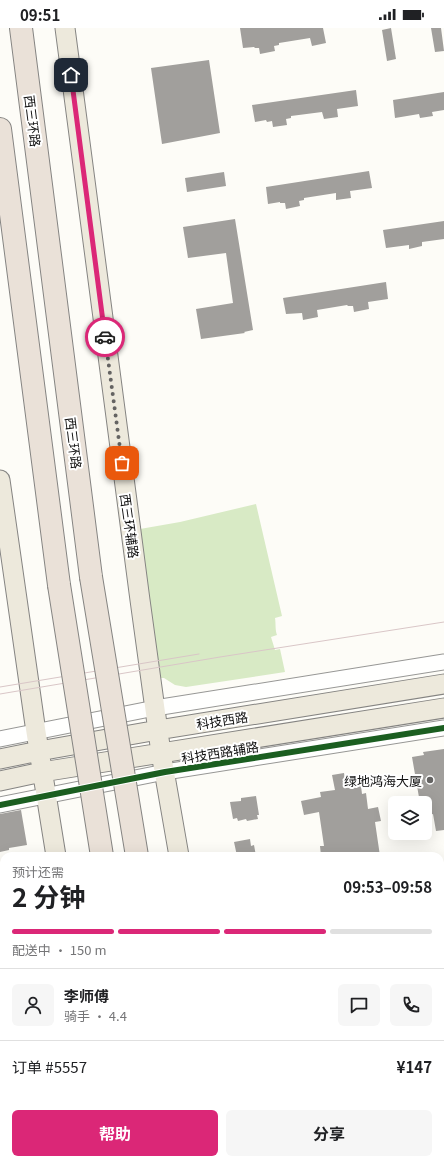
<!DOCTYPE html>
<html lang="zh">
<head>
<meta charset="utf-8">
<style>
  :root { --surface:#fff; --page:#f6f6f6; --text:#202124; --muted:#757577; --line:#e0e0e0; --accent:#db2777 }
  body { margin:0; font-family:Georgia,"Noto Sans SC",serif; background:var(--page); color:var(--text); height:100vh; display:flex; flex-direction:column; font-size:15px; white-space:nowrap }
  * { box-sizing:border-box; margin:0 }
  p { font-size:13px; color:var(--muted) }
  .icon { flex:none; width:22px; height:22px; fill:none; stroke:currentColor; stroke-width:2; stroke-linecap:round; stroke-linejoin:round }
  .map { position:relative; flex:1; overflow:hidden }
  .details { position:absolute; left:0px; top:824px; width:444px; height:312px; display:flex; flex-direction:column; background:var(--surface); border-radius:12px 12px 0 0; box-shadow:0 4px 16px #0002 }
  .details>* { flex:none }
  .controls { position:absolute; left:388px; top:768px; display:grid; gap:8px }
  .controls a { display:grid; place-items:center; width:44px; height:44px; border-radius:6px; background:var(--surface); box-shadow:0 4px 16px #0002; font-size:20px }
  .pin { position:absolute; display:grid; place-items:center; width:34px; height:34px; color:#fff; margin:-17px; border-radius:8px; box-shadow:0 2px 6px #0006 }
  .courier { position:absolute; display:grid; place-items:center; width:40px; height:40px; margin:-20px; border:3px solid #db2777; border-radius:50%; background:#fff; color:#222; box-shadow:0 1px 5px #0007 }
  .headline em { font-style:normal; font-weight:700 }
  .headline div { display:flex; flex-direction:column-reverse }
  .headline { display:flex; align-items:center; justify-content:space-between; height:68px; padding:0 12px }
  h1 { font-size:26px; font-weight:700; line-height:30px }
  .bar { display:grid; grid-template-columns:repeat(4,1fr); gap:6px 4px; align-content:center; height:48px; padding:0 12px }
  .bar i { height:5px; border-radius:3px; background:var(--line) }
  .bar .active { background:var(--accent) }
  .bar p { grid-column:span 4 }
  .line { display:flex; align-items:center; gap:10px; padding:0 12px; border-top:1px solid var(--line) }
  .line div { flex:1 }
  .round { display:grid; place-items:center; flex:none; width:42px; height:42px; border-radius:6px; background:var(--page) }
  .action { display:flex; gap:8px; margin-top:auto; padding:8px 12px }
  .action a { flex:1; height:46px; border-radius:6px; background:var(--accent); color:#fff; font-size:16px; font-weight:700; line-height:46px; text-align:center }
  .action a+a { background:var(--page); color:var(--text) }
  .status { display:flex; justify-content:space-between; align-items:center; height:28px; padding:0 20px; background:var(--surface); direction:ltr }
  .status svg { height:11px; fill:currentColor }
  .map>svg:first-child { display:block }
</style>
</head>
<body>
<div class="status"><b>09:51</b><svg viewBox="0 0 49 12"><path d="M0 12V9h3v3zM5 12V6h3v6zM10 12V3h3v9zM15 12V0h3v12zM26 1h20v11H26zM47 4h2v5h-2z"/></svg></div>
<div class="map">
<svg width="444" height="1136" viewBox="0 0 444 1136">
  <rect width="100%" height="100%" fill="#fdfcf7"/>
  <path fill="#d8eac5" d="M 256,476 L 282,588 L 275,590 C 276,596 275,602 277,607 L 271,609 L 275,622 L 280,621 L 285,644 L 186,659 L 175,657 L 164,650 L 159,650 L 140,501 L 180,494 Z"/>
  <path fill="#a19f9c" d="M 240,0 L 323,0 L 326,15 L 312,18 L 310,10 L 279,15 L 279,17 L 274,18 L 275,23 L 260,26 L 259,20 L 255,20 L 254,19 L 243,20 Z
    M 391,0 L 396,31 L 387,33 L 382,2 Z
    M 431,0 L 441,0 L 444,23 L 435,24 Z
    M 209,32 L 220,105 L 162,116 L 151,40 Z
    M 356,62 L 358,78 L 337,81 L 338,89 L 324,91 L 322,84 L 291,88 L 291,90 L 286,91 L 287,97 L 273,99 L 272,93 L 267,94 L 266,92 L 255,94 L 252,77 Z
    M 444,64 L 444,82 L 432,84 L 433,88 L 420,90 L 419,86 L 395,90 L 393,72 Z
    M 369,143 L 372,160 L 350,163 L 351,170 L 336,172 L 336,165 L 304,170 L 304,172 L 299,173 L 300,178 L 286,181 L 285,175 L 280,175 L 280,174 L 268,176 L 266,159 Z
    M 224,144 L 226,158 L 187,164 L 185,150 Z
    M 235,191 L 253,302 L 244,304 L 245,305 L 201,311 L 196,281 L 233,275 L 226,225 L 188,230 L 183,199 Z
    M 444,193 L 444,211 L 422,214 L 422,218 L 409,221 L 409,217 L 386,220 L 383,202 Z
    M 386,254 L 388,271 L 368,274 L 369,281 L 354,284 L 353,278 L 348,278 L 347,277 L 317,282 L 318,289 L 303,292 L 302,285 L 286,286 L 283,270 Z
    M 444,721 L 444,802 L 436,803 L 433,786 L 425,788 L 425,775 L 420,775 L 412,729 L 424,727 L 423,724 Z
    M 344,745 L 346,760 L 361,758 L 362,766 L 366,765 L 368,781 L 378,779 L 381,793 L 375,794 L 380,828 L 321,828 L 320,818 L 324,818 L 319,784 L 304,787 L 301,773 L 321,769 L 320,764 L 335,762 L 332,747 Z
    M 256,768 L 259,787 L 257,787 L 258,791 L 247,793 L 246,791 L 238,793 L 237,790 L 233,791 L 230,774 L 241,773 L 241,770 Z
    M 21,782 L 27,817 L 9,820 L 9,822 L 0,824 L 0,786 Z
    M 250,811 L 251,818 L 254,817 L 256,828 L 237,828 L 234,814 Z"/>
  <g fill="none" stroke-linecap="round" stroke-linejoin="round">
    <g stroke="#979795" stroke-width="17">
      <path id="minor" d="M 0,711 L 155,680 L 444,634
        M 0,777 L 165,744 L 444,700"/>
    </g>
    <g stroke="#858482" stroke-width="21">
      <path id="major" d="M 65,0 L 140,572 L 161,725 L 179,828
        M 0,452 L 36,704 L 56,828
        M 0,731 L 39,723 L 158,702 L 444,656
        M 0,753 L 42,744 L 444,680
        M 112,1132 L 113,1136
        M 234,1132 L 235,1136"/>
    </g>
    <g stroke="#858482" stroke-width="24">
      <path id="highway" d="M 21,0 L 91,549
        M 0,101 L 59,557
        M 159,1132 L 160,1136
        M 193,1132 L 194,1136"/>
    </g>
    <use href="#minor" stroke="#fffffe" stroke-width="15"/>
    <use href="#major" stroke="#ede9dc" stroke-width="19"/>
    <use href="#highway" stroke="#eae1d8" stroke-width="22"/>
    <path stroke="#d9c6c7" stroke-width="1" d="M 0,659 L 199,626
      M 0,666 L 220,629 L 444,594"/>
    <g stroke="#858482" stroke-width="24" stroke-linecap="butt">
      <path id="highway-bridge" d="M 91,549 L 137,828
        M 59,557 L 102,828"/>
    </g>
    <use href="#highway-bridge" stroke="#eae1d8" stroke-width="22"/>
    <g stroke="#fff" stroke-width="8">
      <path id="cycleway" d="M 0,777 L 165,744 L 444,700"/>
    </g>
    <use href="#cycleway" stroke="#1b5e20" stroke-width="6"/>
  </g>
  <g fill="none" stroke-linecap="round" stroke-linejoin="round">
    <path stroke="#646362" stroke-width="4" stroke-dasharray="0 7.2" d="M 105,309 L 122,435"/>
    <path stroke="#db2777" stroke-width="5" d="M 71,47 L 105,309"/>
  </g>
  <circle fill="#646362" stroke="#fff" stroke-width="1.5" cx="430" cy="752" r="4"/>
  <g text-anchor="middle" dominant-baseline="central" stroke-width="4" stroke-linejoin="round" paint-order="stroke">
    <g font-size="13" fill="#111" stroke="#fff">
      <text transform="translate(33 93) rotate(83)">西三环路</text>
      <text transform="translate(74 415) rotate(83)">西三环路</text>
      <text transform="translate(130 498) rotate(82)">西三环辅路</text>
      <text transform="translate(222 692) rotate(-9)">科技西路</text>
      <text transform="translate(220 724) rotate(-9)">科技西路辅路</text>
    </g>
    <g font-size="13" fill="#111" stroke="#fff" text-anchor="end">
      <text x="422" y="752">绿地鸿海大厦</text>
    </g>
  </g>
</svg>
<div class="controls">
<a><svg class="icon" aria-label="layers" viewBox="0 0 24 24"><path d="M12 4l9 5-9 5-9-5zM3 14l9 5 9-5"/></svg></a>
</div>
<div class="pin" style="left:122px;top:435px;background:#ea580c"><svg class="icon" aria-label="bag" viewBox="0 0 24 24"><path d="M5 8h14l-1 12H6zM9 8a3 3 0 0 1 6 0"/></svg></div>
<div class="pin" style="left:71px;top:47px;background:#1f2937"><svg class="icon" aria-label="home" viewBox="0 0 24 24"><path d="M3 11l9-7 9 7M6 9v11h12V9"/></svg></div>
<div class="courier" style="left:105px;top:309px"><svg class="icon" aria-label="car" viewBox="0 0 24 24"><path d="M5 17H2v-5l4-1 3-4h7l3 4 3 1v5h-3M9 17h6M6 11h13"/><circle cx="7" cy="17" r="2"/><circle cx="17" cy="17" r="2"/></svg></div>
<section class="details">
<div class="headline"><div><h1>2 分钟</h1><p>预计还需</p></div><em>09:53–09:58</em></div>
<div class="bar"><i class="active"></i><i class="active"></i><i class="active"></i><i></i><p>配送中 · 150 m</p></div>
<div class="line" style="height:72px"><a class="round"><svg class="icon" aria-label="person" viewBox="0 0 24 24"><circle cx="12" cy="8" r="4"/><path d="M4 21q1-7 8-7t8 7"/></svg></a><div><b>李师傅</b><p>骑手 · 4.4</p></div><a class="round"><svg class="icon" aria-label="chat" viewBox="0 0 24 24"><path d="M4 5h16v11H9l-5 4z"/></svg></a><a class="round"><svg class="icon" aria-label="phone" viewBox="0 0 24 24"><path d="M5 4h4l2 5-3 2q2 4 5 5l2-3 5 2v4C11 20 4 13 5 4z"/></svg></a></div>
<div class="line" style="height:52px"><div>订单 #5557</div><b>¥147</b></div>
<div class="action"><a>帮助</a><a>分享</a></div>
</section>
</div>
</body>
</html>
